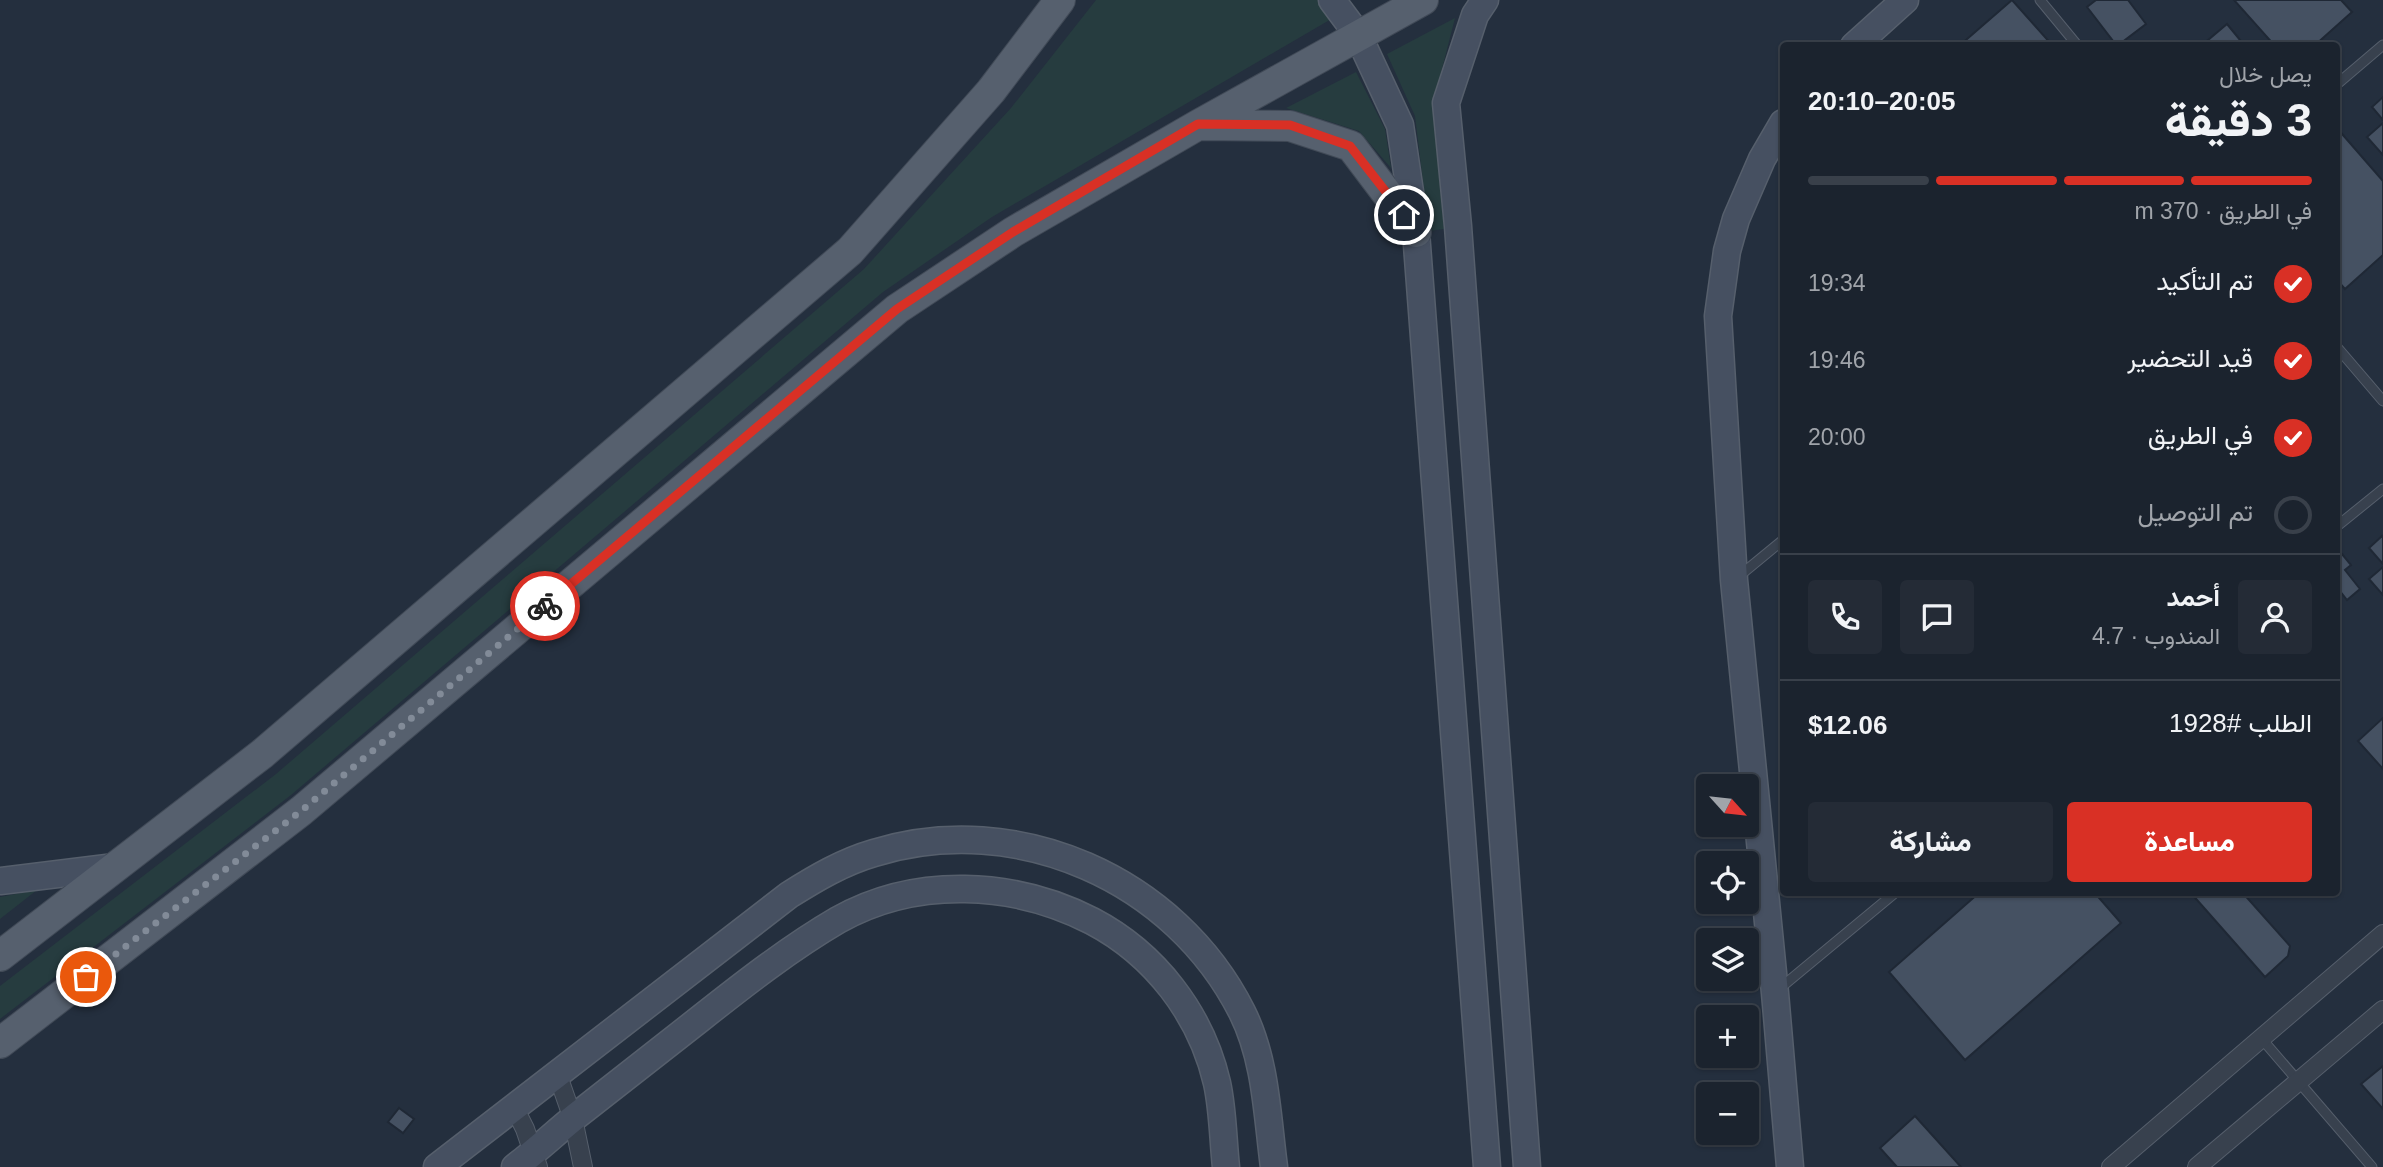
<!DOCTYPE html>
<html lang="ar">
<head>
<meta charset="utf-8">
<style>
  :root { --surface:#1b232e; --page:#242b36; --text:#f1f3f6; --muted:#a0a4aa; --line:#39404a; --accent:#d93025 }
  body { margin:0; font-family:Arial,Vazirmatn,sans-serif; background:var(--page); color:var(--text); direction:rtl; height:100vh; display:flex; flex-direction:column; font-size:26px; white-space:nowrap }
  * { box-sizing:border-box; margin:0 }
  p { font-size:23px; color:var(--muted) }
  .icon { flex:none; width:38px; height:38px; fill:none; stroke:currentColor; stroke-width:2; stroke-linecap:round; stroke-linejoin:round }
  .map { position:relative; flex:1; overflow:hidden; direction:ltr }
  .details { position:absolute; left:1780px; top:42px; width:560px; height:854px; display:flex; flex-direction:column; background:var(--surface); border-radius:7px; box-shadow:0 2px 5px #0004,0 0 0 2px var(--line); direction:rtl }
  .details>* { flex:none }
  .needle { width:46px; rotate:117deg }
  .controls { position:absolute; left:1696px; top:774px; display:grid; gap:14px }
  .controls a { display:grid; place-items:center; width:63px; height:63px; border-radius:7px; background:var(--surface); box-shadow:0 2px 5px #0004,0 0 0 2px var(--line); font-size:35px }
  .pin { position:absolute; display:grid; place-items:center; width:60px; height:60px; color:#fff; margin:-30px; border:4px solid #fff; border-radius:50%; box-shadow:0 2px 7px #0007 }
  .courier { position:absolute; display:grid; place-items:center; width:70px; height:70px; margin:-35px; border:5px solid #d93025; border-radius:50%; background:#fff; color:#222; box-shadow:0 2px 9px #0007 }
  .overview em { font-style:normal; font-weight:800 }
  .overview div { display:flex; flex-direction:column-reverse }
  .overview { display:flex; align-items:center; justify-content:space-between; height:119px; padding:0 28px }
  h1 { font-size:46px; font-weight:800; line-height:52px }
  .bar { display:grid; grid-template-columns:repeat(4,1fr); gap:10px 7px; align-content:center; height:84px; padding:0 28px }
  .bar i { height:9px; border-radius:5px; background:var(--line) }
  .bar .active { background:var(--accent) }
  .bar p { grid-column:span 4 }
  .line { display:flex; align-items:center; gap:18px; padding:0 28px; border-top:2px solid var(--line) }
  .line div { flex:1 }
  .round { display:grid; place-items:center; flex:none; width:74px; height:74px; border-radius:7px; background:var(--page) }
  ol { padding:0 28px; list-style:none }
  li { display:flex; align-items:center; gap:21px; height:77px }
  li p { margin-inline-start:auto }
  li .icon { padding:7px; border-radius:50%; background:var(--accent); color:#fff; stroke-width:4 }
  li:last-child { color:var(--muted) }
  li i { width:38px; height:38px; border:4px solid var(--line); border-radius:50% }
  .cta { display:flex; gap:14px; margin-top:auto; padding:14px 28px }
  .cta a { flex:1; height:80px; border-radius:7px; background:var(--accent); color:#fff; font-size:28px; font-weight:800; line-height:80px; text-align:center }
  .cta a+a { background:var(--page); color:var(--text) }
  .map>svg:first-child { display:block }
</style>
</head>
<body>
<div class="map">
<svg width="2383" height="1167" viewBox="0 0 2383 1167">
  <rect width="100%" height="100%" fill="#242f3e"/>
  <path fill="#263c3f" d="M 1096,0 L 1320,0 L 1345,11 L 992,217 L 883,292 L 291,795 L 0,1019 L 0,986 L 276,774 L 864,269 L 1011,108 Z
    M 1455,18 L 1433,104 L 1444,229 L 1429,231 L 1415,116 L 1387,54 Z
    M 1356,72 L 1385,129 L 1391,168 L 1359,131 L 1286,108 Z
    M 37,890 L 0,919 L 0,897 Z"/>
  <path fill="#455162" stroke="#1f2835" stroke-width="2" d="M 2012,0 L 2053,46 L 1959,46 Z
    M 2096,0 L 2128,0 L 2146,24 L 2117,46 L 2087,7 Z
    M 2234,0 L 2341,0 L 2352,12 L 2314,46 L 2275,46 Z
    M 2227,24 L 2245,46 L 2201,46 Z
    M 2383,97 L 2383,120 L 2372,107 Z
    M 2383,123 L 2383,155 L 2367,137 Z
    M 2336,127 L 2383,181 L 2383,255 L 2345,289 L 2336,279 Z
    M 2382,536 L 2383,538 L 2383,564 L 2369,548 Z
    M 2342,554 L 2351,565 L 2345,570 L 2360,589 L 2347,600 L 2336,586 L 2336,558 Z
    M 2383,567 L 2383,595 L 2369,579 Z
    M 2383,718 L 2383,769 L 2358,741 Z
    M 1980,892 L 2094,892 L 2121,923 L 1965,1060 L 1889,972 Z
    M 2190,892 L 2242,892 L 2290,946 L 2288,956 L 2265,977 Z
    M 2383,1066 L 2383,1109 L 2361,1084 Z
    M 399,1108 L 414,1119 L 403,1133 L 388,1122 Z
    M 1915,1116 L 1961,1167 L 1897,1167 L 1880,1148 Z"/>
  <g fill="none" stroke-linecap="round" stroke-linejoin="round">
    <g stroke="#565f6c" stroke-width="11">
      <path id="lane" d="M 2040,0 L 2078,46
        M 2336,85 L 2383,45
        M 2336,346 L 2383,401
        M 2336,527 L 2383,489
        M 1738,577 L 1783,540
        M 1779,989 L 1896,892
        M 2261,1038 L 2372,1167"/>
    </g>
    <g stroke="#565f6c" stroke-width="20">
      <path id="street" d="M 557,1073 L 573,1119 L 583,1167
        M 514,1107 L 525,1129 L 538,1167
        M 2111,1167 L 2383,934
        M 2197,1167 L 2383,1010"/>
    </g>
    <g stroke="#565f6c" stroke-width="29">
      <path id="secondary" d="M 1332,0 L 1358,35 L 1400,125 L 1416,232 L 1487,1167
        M 1485,0 L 1475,15 L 1446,103 L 1458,226 L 1527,1167
        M 1854,46 L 1905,0
        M 1783,123 L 1762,159 L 1736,219 L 1727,251 L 1718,316 L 1734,580 L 1775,993 L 1790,1167
        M 0,881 L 115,867
        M 437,1167 L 789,895 C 816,878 843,862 874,853 C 1017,809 1175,879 1242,1012 C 1266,1060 1267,1114 1274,1167
        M 515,1167 C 536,1151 555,1133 576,1116 C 617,1084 659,1051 701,1018 C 744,984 790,948 838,920 C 916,876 1014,881 1092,921 C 1155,954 1201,1014 1217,1083 C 1223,1110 1223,1140 1226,1167"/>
    </g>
    <g stroke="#414a57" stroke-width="32">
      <path id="primary" d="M 1199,125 L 1290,126 L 1351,146 L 1416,232
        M 0,956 L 262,754 L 850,251 L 991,91 L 1060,0
        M 0,1043 L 301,811 L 897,309 L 1013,232 L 1198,125 L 1423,0"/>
    </g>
    <use href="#lane" stroke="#38414e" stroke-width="9"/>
    <use href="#street" stroke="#38414e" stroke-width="18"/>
    <use href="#secondary" stroke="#465061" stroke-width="26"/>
    <use href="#primary" stroke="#56606e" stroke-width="30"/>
  </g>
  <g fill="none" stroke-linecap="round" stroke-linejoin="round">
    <path stroke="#828b98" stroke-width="7" stroke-dasharray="0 12.6" d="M 86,977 L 301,811 L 545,606"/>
    <path stroke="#d93025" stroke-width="9" d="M 545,606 L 897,309 L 1013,232 L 1198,124 L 1290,125 L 1350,146 L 1404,215"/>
  </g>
</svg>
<div class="controls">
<a><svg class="needle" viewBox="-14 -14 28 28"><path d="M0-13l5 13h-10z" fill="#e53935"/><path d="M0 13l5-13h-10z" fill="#a0a4aa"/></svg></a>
<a><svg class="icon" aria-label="locate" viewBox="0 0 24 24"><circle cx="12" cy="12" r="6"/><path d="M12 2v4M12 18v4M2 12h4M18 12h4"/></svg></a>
<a><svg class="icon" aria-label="layers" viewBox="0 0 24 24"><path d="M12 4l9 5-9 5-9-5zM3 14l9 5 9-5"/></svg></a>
<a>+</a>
<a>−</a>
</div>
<div class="pin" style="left:86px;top:977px;background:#ea580c"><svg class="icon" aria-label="bag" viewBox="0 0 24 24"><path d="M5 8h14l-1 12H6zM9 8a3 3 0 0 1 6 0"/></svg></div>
<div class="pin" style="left:1404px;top:215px;background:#1f2937"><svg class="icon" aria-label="home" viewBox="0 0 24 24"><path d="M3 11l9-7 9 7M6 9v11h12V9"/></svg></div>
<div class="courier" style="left:545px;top:606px"><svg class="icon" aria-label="bike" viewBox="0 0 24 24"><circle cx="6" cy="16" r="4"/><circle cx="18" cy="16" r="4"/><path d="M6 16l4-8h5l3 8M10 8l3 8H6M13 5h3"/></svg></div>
<section class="details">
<div class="overview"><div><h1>3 دقيقة</h1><p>يصل خلال</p></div><em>20:05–20:10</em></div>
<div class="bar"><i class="active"></i><i class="active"></i><i class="active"></i><i></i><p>في الطريق · 370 m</p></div>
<ol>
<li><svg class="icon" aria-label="check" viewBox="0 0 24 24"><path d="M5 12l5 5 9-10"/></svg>تم التأكيد<p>19:34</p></li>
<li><svg class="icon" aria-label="check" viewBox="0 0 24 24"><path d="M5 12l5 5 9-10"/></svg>قيد التحضير<p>19:46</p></li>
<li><svg class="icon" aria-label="check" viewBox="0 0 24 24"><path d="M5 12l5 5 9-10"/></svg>في الطريق<p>20:00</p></li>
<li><i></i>تم التوصيل</li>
</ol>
<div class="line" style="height:126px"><a class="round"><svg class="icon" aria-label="person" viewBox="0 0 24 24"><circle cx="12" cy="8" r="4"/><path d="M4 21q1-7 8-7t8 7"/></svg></a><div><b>أحمد</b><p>المندوب · 4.7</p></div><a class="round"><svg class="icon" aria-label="chat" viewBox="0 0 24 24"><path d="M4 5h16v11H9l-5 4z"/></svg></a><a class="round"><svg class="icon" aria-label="phone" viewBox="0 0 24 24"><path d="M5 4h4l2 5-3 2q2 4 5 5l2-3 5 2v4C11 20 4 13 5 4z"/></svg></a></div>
<div class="line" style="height:91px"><div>الطلب #1928</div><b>$12.06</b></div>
<div class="cta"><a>مساعدة</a><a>مشاركة</a></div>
</section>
</div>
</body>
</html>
